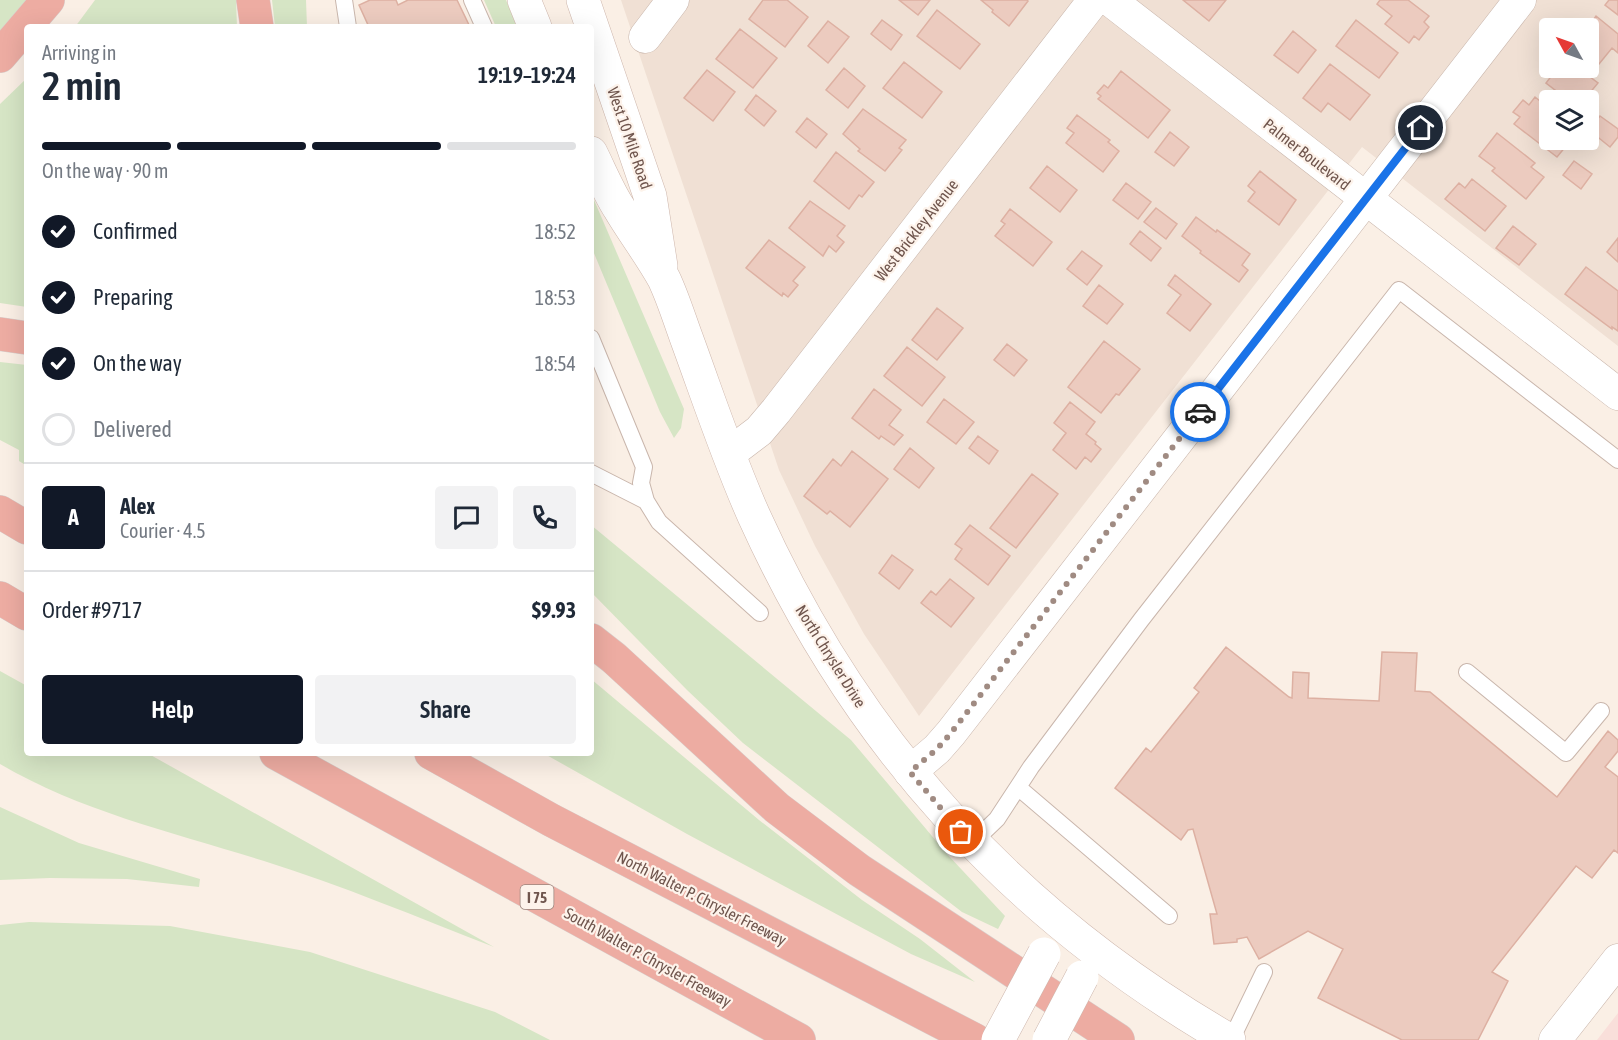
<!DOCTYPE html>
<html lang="en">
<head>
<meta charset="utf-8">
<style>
  :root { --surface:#fff; --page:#f2f2f3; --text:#1f2937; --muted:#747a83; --line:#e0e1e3; --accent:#111827 }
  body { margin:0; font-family:"Asap Condensed",sans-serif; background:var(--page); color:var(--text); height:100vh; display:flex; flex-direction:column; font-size:22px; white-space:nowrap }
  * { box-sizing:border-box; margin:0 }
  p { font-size:20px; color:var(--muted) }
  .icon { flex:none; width:33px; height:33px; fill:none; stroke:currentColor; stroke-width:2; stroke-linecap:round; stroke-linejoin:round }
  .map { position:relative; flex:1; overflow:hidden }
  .sheet { position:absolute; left:24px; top:24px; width:570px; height:732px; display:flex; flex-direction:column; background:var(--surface); border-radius:6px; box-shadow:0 6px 24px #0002 }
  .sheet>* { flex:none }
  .needle { width:39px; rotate:310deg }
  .controls { position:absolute; left:1539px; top:18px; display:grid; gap:12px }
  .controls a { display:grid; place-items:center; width:60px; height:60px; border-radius:6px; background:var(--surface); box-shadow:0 6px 24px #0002; font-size:30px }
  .pin { position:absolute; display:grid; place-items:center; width:51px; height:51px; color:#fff; margin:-26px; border:3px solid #fff; border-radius:50%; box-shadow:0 2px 6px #0007 }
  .courier { position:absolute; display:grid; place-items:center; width:60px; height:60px; margin:-30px; border:4px solid #1a73e8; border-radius:50%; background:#fff; color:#222; box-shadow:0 2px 8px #0007 }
  .overview em { font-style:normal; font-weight:600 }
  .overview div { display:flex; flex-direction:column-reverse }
  .overview { display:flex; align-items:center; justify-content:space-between; height:102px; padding:0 18px }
  h1 { font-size:39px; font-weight:600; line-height:45px }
  .bar { display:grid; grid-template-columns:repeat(4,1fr); gap:9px 6px; align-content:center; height:72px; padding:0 18px }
  .bar i { height:8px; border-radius:4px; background:var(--line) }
  .bar .active { background:var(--accent) }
  .bar p { grid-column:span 4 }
  .line { display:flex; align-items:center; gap:15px; padding:0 18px; border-top:2px solid var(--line) }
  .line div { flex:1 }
  .round { display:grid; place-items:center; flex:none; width:63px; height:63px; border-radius:6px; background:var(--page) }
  ol { padding:0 18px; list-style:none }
  li { display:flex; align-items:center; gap:18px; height:66px }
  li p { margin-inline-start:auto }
  li .icon { padding:6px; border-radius:50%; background:var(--accent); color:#fff; stroke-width:4 }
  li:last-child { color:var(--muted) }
  li i { width:33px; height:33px; border:3px solid var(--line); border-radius:50% }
  .action { display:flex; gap:12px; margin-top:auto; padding:12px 18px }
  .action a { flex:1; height:69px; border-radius:6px; background:var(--accent); color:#fff; font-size:24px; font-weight:600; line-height:69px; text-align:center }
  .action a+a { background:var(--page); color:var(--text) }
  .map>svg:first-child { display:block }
</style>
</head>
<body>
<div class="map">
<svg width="1618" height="1040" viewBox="0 0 1618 1040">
  <rect width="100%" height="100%" fill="#faefe5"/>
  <path fill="#f0e0d4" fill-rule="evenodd" d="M 621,0 L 1618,0 L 1618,346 L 1362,147 L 919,716 L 864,634 L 815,546 L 779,470 ZM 1550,28 L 1588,28 L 1588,68 L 1550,68 ZM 1550,100 L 1588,100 L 1588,140 L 1550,140 Z"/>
  <path fill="#f9dfda" d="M 1618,1013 L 1618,1040 L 1597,1040 Z"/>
  <path fill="#d6e5c5" d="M 0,0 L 29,0 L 0,32 Z
    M 95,0 L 236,0 L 237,27 L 75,27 Z
    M 272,0 L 306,0 L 307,27 L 275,27 Z
    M 484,0 L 506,0 L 517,27 L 496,27 Z
    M 27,78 L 27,307 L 0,303 L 0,104 Z
    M 591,193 L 684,409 L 681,428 L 674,438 L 660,412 L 591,246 Z
    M 0,362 L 27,365 L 27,466 L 19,461 L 19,450 L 0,440 Z
    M 591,525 L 851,740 L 948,855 L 1005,916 L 998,929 L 962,912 L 743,743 L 687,690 L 591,592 Z
    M 0,671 L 27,686 L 27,753 L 147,753 L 494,947 C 419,918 341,885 264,861 C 175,833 82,812 0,764 Z
    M 591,679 L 759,820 L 862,900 L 920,939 L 975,982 L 911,954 L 687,834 L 543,753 L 591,753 Z
    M 0,807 L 79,843 L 200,879 L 199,887 L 127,879 L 50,878 L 0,880 Z
    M 29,922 L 170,926 L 310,952 L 495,1012 L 550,1040 L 0,1040 L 0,925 Z"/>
  <path fill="#eccbbf" stroke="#ddb0a2" stroke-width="1.5" d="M 370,0 L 396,0 L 398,5 L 408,0 L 457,0 L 470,27 L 369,27 L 359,5 Z
    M 763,0 L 787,0 L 808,17 L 785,47 L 749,19 Z
    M 899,0 L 930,0 L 918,15 Z
    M 981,0 L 1027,0 L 1028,1 L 1009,26 L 992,12 L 993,10 Z
    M 1183,0 L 1226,0 L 1209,21 Z
    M 1380,0 L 1408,0 L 1429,16 L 1424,22 L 1429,27 L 1419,40 L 1414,36 L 1409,43 L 1385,24 L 1392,16 L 1377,4 Z
    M 1609,0 L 1618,0 L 1618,15 L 1605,5 Z
    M 937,10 L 980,44 L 960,69 L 917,36 Z
    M 1596,16 L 1618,34 L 1618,53 L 1612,48 L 1599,64 L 1588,56 L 1588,28 L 1577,28 L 1585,19 L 1591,23 Z
    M 882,20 L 902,35 L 891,50 L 871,34 Z
    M 1356,20 L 1398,53 L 1379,78 L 1336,46 Z
    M 828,21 L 849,37 L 828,63 L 808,46 Z
    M 740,29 L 777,58 L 753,88 L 716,59 Z
    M 1293,31 L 1316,50 L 1298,73 L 1274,55 Z
    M 904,62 L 942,92 L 922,118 L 883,88 Z
    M 1330,64 L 1370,95 L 1350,120 L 1328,103 L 1321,112 L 1303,98 Z
    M 844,68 L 865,86 L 848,108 L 826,90 Z
    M 1552,68 L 1578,68 L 1598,83 L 1584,100 L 1568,100 L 1546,83 L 1556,70 Z
    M 707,70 L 735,92 L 713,121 L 684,98 Z
    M 1121,71 L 1170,110 L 1148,138 L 1098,99 L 1101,96 L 1097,93 L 1104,85 L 1108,88 Z
    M 756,95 L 776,111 L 764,126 L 745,110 Z
    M 1535,97 L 1550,109 L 1550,140 L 1571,140 L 1557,157 L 1514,124 L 1520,117 L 1513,112 L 1523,100 L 1529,105 Z
    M 863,109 L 906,140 L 899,148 L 902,150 L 885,171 L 858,151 L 860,149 L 843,134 Z
    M 1077,115 L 1110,140 L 1108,142 L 1119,151 L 1103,172 L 1066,143 L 1074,133 L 1067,128 Z
    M 1600,116 L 1618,129 L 1618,137 L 1610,147 L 1589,130 Z
    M 807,118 L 827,134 L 816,148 L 796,132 Z
    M 1170,132 L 1189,147 L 1174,166 L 1155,152 Z
    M 1497,133 L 1535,163 L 1531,167 L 1544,177 L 1526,199 L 1492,171 L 1495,168 L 1479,156 Z
    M 836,152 L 874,182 L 862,197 L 859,195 L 849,209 L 814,181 Z
    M 1574,161 L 1592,174 L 1581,189 L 1563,175 Z
    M 1047,166 L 1077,190 L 1060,212 L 1030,188 Z
    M 1260,171 L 1296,200 L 1279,225 L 1248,201 L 1255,192 L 1248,186 Z
    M 1472,179 L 1506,206 L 1485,231 L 1445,199 L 1459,183 L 1465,188 Z
    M 1126,183 L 1151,202 L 1138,219 L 1113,200 Z
    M 810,201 L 845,226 L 837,236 L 844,242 L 836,252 L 829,246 L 823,256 L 789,228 Z
    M 1156,208 L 1177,224 L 1166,239 L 1144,222 Z
    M 1010,209 L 1052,242 L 1033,266 L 995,236 L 1005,224 L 1001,221 Z
    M 1196,217 L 1216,232 L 1217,230 L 1250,254 L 1242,265 L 1248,270 L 1239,282 L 1200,253 L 1201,251 L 1182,236 Z
    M 1513,226 L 1536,244 L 1519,265 L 1496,248 Z
    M 1140,231 L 1161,248 L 1151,261 L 1130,244 Z
    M 1618,238 L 1618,262 L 1607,252 Z
    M 769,240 L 805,267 L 793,281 L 798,285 L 788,297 L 783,293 L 782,296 L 746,268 Z
    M 1082,251 L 1102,266 L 1087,285 L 1067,269 Z
    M 1586,267 L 1618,291 L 1618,331 L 1612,327 L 1612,329 L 1565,294 Z
    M 1175,275 L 1211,304 L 1190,331 L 1167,313 L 1181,295 L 1168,285 Z
    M 1099,285 L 1123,304 L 1107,324 L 1083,306 Z
    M 937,308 L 963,328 L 937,360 L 912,340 Z
    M 1104,341 L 1140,369 L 1119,395 L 1116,394 L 1101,413 L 1068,387 Z
    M 1007,344 L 1027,360 L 1014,376 L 994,360 Z
    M 907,347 L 945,377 L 922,406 L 884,376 Z
    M 874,389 L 901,410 L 889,425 L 903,435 L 894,445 L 881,436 L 879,439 L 852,418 Z
    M 944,399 L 974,422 L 956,444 L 927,422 Z
    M 1070,402 L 1095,422 L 1086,434 L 1096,442 L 1095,444 L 1101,449 L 1091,462 L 1085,457 L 1076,469 L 1053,450 L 1066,433 L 1054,423 Z
    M 978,436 L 998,451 L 989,464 L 969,448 Z
    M 910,448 L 934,468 L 919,488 L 894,469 Z
    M 852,451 L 888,479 L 850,527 L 830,511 L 827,514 L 804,496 L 833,459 L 841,466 Z
    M 1032,474 L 1058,494 L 1016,548 L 990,528 Z
    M 970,525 L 1010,556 L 988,585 L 955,559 L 962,549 L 955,544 Z
    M 892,555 L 913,570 L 899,589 L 879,573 Z
    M 950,579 L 974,598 L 951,627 L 921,603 L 931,591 L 936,595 Z
    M 1226,647 L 1289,697 L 1292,698 L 1293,672 L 1309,673 L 1308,698 L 1379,701 L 1382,652 L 1417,653 L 1415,691 L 1430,692 L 1557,797 L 1608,731 L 1618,740 L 1618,751 L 1605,767 L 1618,777 L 1618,853 L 1614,850 L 1592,878 L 1576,866 L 1492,972 L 1508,981 L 1478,1040 L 1402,1040 L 1318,998 L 1343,949 L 1308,931 L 1259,959 L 1247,937 L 1237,939 L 1237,942 L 1214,944 L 1210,914 L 1217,914 L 1193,829 L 1188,830 L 1181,840 L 1115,788 L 1146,748 L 1151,752 L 1199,692 L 1194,688 Z"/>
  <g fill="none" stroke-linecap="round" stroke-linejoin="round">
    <g stroke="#c9b6ac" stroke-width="18">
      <path id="lane" d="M 344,0 L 348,27
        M 472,0 L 484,27
        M 591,338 L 644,467 L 641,483 L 646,501 L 659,522 L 760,613
        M 591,473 L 646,501
        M 1467,672 L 1566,753 L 1601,711
        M 1019,788 L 1169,916
        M 972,843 L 997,819 L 1031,767 L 1141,620 L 1399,290 L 1618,460
        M 1231,1040 L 1264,972"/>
    </g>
    <g stroke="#c9b6ac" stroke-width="33">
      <path id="street" d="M 1110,0 L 1618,394
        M 645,37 L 673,0
        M 730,453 L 759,431 L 776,411 L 1094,0
        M 910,772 L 937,749 L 951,733 L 1520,0
        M 1555,1040 L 1618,960"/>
    </g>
    <g stroke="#ceb7ad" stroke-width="34">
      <path id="secondary" d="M 524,0 L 535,27
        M 583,0 L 650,196 L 661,266
        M 591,153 C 600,171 608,191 619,208 C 633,232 651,255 664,279 C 673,298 679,318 686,337 C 708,397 728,458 754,516 C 857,744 1013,915 1229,1040"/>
    </g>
    <g stroke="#d7cfcd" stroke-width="34">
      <path id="highway" d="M 253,0 L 257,27
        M 0,56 L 48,0
        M 0,334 L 27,338
        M 0,512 L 27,528
        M 0,598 L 27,614
        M 591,640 L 614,658 L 777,808 L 859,870 L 1118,1040
        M 276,753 L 799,1040
        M 431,753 L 551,820 L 975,1040"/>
    </g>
    <use href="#lane" stroke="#fff" stroke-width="16"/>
    <use href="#street" stroke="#fff" stroke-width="32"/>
    <use href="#secondary" stroke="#fff" stroke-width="33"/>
    <use href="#highway" stroke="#edaca2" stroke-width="33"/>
    <g stroke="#ceb7ad" stroke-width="34" stroke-linecap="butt">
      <path id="secondary-bridge" d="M 998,1040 L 1044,954
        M 1049,1040 L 1082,977"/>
    </g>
    <use href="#secondary-bridge" stroke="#fff" stroke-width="33"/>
  </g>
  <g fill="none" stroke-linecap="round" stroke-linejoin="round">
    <path stroke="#a08b82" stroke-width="6" stroke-dasharray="0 10.8" d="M 961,832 L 910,772 L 937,749 L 951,733 L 1200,412"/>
    <path stroke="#1a73e8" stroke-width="8" d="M 1200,412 L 1421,128"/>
  </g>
  <g text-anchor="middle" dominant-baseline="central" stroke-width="4.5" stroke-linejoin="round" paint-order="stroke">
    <rect fill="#fdf3eb" stroke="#9a847c" stroke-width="1.5" x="520.5" y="885" width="33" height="24" rx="4.5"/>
    <g font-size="15" font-weight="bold" fill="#6f554d">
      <text x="537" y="897">I 75</text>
    </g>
    <g font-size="16" fill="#6f554d" stroke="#fdf3eb">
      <text transform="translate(630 138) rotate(71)">West 10 Mile Road</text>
      <text transform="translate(1307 154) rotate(38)">Palmer Boulevard</text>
      <text transform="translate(916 230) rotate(-52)">West Brickley Avenue</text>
      <text transform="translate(831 656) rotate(58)">North Chrysler Drive</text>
      <text transform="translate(702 898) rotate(27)">North Walter P. Chrysler Freeway</text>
      <text transform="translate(648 957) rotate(29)">South Walter P. Chrysler Freeway</text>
    </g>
  </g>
</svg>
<div class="controls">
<a><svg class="needle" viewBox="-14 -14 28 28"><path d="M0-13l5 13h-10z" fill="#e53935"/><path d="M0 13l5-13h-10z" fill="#747a83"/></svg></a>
<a><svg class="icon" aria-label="layers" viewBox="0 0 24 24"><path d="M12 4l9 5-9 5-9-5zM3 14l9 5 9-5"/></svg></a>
</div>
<div class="pin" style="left:961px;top:832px;background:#ea580c"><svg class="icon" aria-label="bag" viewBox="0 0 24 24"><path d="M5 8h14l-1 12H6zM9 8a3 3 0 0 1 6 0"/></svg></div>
<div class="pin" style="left:1421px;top:128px;background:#1f2937"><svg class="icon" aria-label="home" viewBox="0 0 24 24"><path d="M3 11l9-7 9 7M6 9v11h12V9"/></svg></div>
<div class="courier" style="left:1200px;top:412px"><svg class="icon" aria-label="car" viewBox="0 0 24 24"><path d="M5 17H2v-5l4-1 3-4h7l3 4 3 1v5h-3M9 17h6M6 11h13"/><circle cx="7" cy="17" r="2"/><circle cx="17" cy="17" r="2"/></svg></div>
<section class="sheet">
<div class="overview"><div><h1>2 min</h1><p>Arriving in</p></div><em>19:19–19:24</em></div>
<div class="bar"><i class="active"></i><i class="active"></i><i class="active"></i><i></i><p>On the way · 90 m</p></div>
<ol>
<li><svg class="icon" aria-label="check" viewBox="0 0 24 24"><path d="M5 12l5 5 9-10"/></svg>Confirmed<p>18:52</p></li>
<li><svg class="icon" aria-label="check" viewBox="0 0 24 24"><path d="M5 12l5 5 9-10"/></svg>Preparing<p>18:53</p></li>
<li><svg class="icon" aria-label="check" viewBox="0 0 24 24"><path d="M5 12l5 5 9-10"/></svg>On the way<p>18:54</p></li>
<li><i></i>Delivered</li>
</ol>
<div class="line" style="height:108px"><b class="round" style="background:var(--accent);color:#fff">A</b><div><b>Alex</b><p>Courier · 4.5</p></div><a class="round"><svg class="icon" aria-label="chat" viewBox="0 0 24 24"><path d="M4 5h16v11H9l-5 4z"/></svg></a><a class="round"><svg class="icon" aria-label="phone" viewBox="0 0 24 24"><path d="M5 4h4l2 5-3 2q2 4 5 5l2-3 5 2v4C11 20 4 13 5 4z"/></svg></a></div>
<div class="line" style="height:78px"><div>Order #9717</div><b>$9.93</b></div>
<div class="action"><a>Help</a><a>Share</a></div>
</section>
</div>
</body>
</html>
